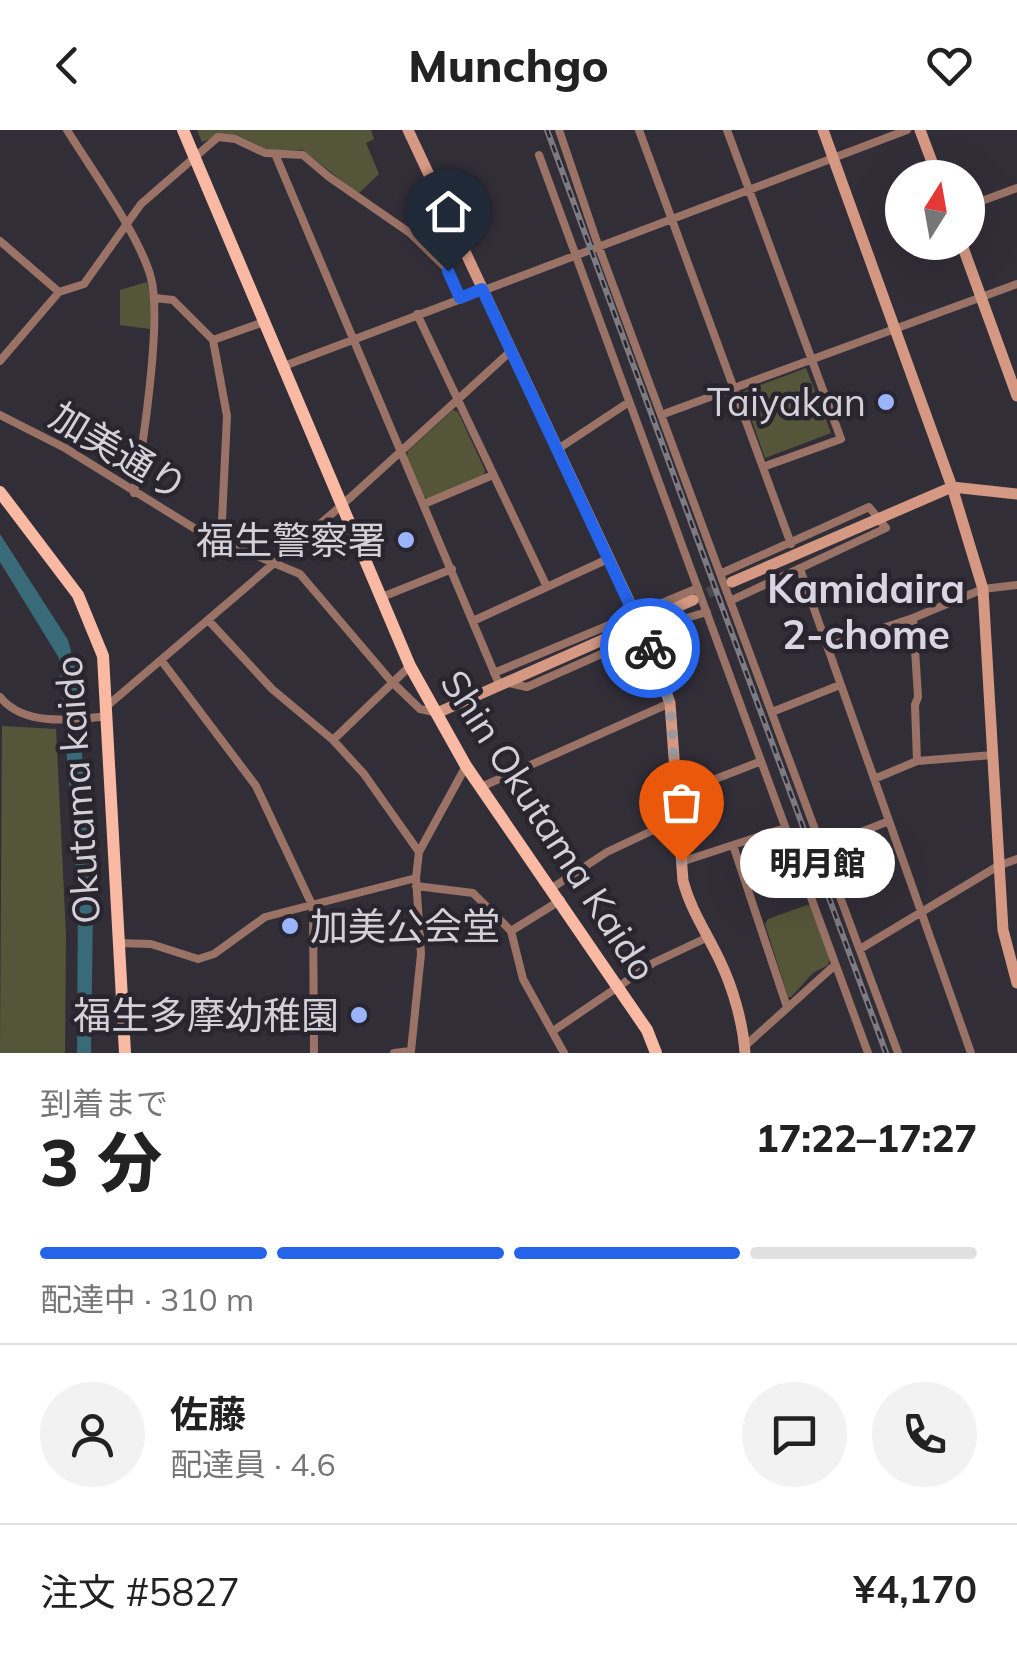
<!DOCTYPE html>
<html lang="ja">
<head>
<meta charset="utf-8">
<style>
  :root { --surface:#fff; --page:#f2f2f2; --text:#222; --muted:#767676; --line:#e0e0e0; --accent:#2563eb }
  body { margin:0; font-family:Mulish,"Noto Sans JP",sans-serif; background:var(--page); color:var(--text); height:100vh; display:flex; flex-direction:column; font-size:38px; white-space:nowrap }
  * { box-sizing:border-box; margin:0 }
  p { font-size:32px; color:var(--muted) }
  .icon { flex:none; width:55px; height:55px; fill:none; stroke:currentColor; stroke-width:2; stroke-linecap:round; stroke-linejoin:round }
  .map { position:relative; height:923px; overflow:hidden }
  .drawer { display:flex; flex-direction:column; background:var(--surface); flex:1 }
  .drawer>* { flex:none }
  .needle { width:65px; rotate:11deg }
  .fabs { position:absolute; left:885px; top:30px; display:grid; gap:20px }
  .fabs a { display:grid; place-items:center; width:100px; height:100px; border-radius:50%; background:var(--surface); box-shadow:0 10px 40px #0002; font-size:50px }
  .pin { position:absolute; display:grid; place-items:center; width:85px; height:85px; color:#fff; margin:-102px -42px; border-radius:50% 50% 50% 0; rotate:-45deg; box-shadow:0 0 10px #0007 }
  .pin .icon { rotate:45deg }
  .courier { position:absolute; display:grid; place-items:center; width:100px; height:100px; margin:-50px; border:8px solid #2563eb; border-radius:50%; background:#fff; color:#222; box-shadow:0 2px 12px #0007 }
  .bubble { position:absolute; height:70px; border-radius:35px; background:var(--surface); box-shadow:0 10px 40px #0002; font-size:32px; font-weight:800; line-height:70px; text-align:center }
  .overview em { font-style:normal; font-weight:800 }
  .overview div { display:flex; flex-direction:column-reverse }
  .overview { display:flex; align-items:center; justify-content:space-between; height:170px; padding:0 40px }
  h1 { font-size:65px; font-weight:800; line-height:75px }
  .bar { display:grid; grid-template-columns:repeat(4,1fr); gap:15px 10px; align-content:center; height:120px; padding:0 40px }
  .bar i { height:12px; border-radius:8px; background:var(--line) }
  .bar .current { background:var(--accent) }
  .bar p { grid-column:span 4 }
  .line { display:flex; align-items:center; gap:25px; padding:0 40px; border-top:2px solid var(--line) }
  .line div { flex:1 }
  .round { display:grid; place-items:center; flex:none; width:105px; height:105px; border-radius:52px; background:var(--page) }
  header { display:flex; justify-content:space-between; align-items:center; height:130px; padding:0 40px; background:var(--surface); font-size:45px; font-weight:800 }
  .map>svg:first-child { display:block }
</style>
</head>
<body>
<header><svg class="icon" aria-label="back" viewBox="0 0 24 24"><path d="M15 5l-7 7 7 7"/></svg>Munchgo<svg class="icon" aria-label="heart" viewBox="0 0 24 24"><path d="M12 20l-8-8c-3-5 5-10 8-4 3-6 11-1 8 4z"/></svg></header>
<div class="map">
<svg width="1017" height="923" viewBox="0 0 1017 923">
  <rect width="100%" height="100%" fill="#322e38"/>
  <path fill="#555639" d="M 197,0 L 371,0 L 374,9 L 366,13 L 379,44 L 358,64 L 303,20 L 266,21 L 225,4 L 202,12 Z
    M 147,152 L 151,169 L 150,199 L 120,195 L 120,160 Z
    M 806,238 L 831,303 L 765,328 L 742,262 Z
    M 453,280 L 458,282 L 485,340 L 484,345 L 428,369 L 423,367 L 407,326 L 408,321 Z
    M 2,596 L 56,599 L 66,805 L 65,923 L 0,923 Z
    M 807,775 L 810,776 L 830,829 L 828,835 L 813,843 L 791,867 L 788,867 L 765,794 L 768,789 Z"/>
  <path fill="#386b77" d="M 0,404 L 68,510 L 76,541 L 93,777 L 91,923 L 77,923 L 78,766 L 59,528 L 0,432 Z"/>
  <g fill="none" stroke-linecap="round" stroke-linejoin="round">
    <path stroke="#4a4650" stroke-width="11" stroke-dasharray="11 5.5" stroke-linecap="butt" d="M 693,470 L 732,452"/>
    <path stroke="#9a7366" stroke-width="8" d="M 67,0 C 91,39 140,106 151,148 C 162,189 143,317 134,363
      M 559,0 L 598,115 L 898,923
      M 639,0 L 791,414
      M 727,0 L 841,309 L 763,337
      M 275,24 L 499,554
      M 539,25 L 868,923
      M 968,76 L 1017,58
      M 0,111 L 59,162
      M 155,168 L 173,170 L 213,210 L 227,286 L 221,411
      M 417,184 L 547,457
      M 213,210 L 264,192
      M 0,231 L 59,162 L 84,154 L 141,74 L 218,7 L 235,9 L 265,23 L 303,25 L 329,47 L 410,103 L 449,141 L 459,168
      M 284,236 L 907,0
      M 0,285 L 65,318 L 202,403 L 300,444 L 391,551 L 420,579 L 434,582
      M 661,285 L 1017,154
      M 558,319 L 629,272
      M 424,374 L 493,345
      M 800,439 L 971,923
      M 722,443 L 869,377 L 886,398 L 732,470
      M 382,467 L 452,439
      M 913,488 L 918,567 L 915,575 L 917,631
      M 209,491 L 272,559 L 333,610 L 364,644 L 419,722
      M 473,491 L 610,428
      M 828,516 L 913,488 L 983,459 L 1017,455
      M 161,530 L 256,656 L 313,777 L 314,923
      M 494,543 L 698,458
      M 504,552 L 527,557 L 676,491 L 707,482
      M 0,567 C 24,597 73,590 107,586
      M 107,576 L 341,376 L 512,220
      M 772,582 L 840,555
      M 333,610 L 410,536
      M 874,649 L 917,631 L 993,625
      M 481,657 L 670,573
      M 677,664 L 759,632
      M 733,715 L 787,877
      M 823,717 L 889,691
      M 681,732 L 785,698
      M 416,756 L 473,763 L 511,801 L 523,849 L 564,923
      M 552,758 L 607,722 L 677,689
      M 511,801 L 561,770
      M 119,813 L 151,814 L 198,829 L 214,824 L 265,787 L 416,748
      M 860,819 L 998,736 L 1017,729
      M 553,901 L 653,833 L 706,808
      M 745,916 L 835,835
      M 394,923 L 411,921 L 421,824 L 416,748 L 419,722 L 466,636"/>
    <path stroke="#d59883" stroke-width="11" d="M 408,0 L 637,488
      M 823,0 L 952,357 L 983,459 L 1003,800 L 1017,853
      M 920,0 L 938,48
      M 961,112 L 1017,266
      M 732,452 L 952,357 L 1017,364
      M 643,500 L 670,573 L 683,751 C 691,781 707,803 720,831 C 733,858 743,893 745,923
      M 437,583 L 693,470"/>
    <path stroke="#f9b9a3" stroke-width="12" d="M 183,0 L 410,536 L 466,636 L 647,900 L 656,923
      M 0,362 L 78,465 L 103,526 L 125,923"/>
    <g stroke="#7e7b83" stroke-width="6">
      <path id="rail" d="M 547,0 L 886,923"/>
    </g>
    <use href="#rail" stroke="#28252e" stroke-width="2.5" stroke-dasharray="8" stroke-linecap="butt"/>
    <path stroke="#d59883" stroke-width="11" d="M 637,488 L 643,500"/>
  </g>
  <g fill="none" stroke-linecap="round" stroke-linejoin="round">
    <path stroke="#9b989f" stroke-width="10" stroke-dasharray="0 18" d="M 650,518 L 670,573 L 681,732"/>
    <path stroke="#2563eb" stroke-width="12" d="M 448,141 L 460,168 L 482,159 L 650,518"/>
  </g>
  <g fill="#9ab5fd" stroke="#28252e" stroke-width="4">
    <circle cx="886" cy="272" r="10"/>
    <circle cx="406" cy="410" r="10"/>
    <circle cx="290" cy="796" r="10"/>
    <circle cx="359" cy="885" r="10"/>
  </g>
  <g text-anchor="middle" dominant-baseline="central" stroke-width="9" stroke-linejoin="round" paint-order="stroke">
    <g font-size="38" fill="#d3d1d7" stroke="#28252e" text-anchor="end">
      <text x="866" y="272">Taiyakan</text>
      <text x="386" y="410">福生警察署</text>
      <text x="310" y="796" text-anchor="start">加美公会堂</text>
      <text x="339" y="885">福生多摩幼稚園</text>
    </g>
    <g font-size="38" fill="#d3d1d7" stroke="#28252e">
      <text transform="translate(119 321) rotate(31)">加美通り</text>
      <text transform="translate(77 660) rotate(-94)">Okutama kaido</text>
      <text transform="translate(549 695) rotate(57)">Shin Okutama Kaido</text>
    </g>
    <g font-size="40" font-weight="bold" fill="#d9d5e2" stroke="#28252e">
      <text x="866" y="458">Kamidaira<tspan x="866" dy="46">2-chome</tspan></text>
    </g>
  </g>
</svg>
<div class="fabs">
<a><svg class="needle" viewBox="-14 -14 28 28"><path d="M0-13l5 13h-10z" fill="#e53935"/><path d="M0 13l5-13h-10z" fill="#767676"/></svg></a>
</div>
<div class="pin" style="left:681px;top:732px;background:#ea580c"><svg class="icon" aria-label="bag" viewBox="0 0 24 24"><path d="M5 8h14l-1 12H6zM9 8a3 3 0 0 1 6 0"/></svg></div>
<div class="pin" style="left:448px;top:141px;background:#1f2937"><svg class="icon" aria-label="home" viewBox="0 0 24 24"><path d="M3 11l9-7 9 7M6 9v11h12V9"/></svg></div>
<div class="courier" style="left:650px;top:518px"><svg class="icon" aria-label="bike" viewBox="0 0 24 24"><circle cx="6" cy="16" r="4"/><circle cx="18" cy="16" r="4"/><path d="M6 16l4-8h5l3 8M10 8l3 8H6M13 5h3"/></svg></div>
<div class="bubble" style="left:740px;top:698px;width:155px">明月館</div>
</div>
<section class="drawer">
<div class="overview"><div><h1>3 分</h1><p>到着まで</p></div><em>17:22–17:27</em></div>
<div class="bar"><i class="current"></i><i class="current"></i><i class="current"></i><i></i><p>配達中 · 310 m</p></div>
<div class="line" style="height:180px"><a class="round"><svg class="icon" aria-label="person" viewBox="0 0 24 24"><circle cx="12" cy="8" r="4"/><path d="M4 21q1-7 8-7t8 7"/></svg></a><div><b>佐藤</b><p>配達員 · 4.6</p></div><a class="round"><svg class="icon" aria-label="chat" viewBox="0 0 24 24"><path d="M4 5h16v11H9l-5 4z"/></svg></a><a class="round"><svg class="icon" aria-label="phone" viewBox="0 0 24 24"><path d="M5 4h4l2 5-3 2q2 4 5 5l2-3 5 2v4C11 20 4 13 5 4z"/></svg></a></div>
<div class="line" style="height:130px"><div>注文 #5827</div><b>¥4,170</b></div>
</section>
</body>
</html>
